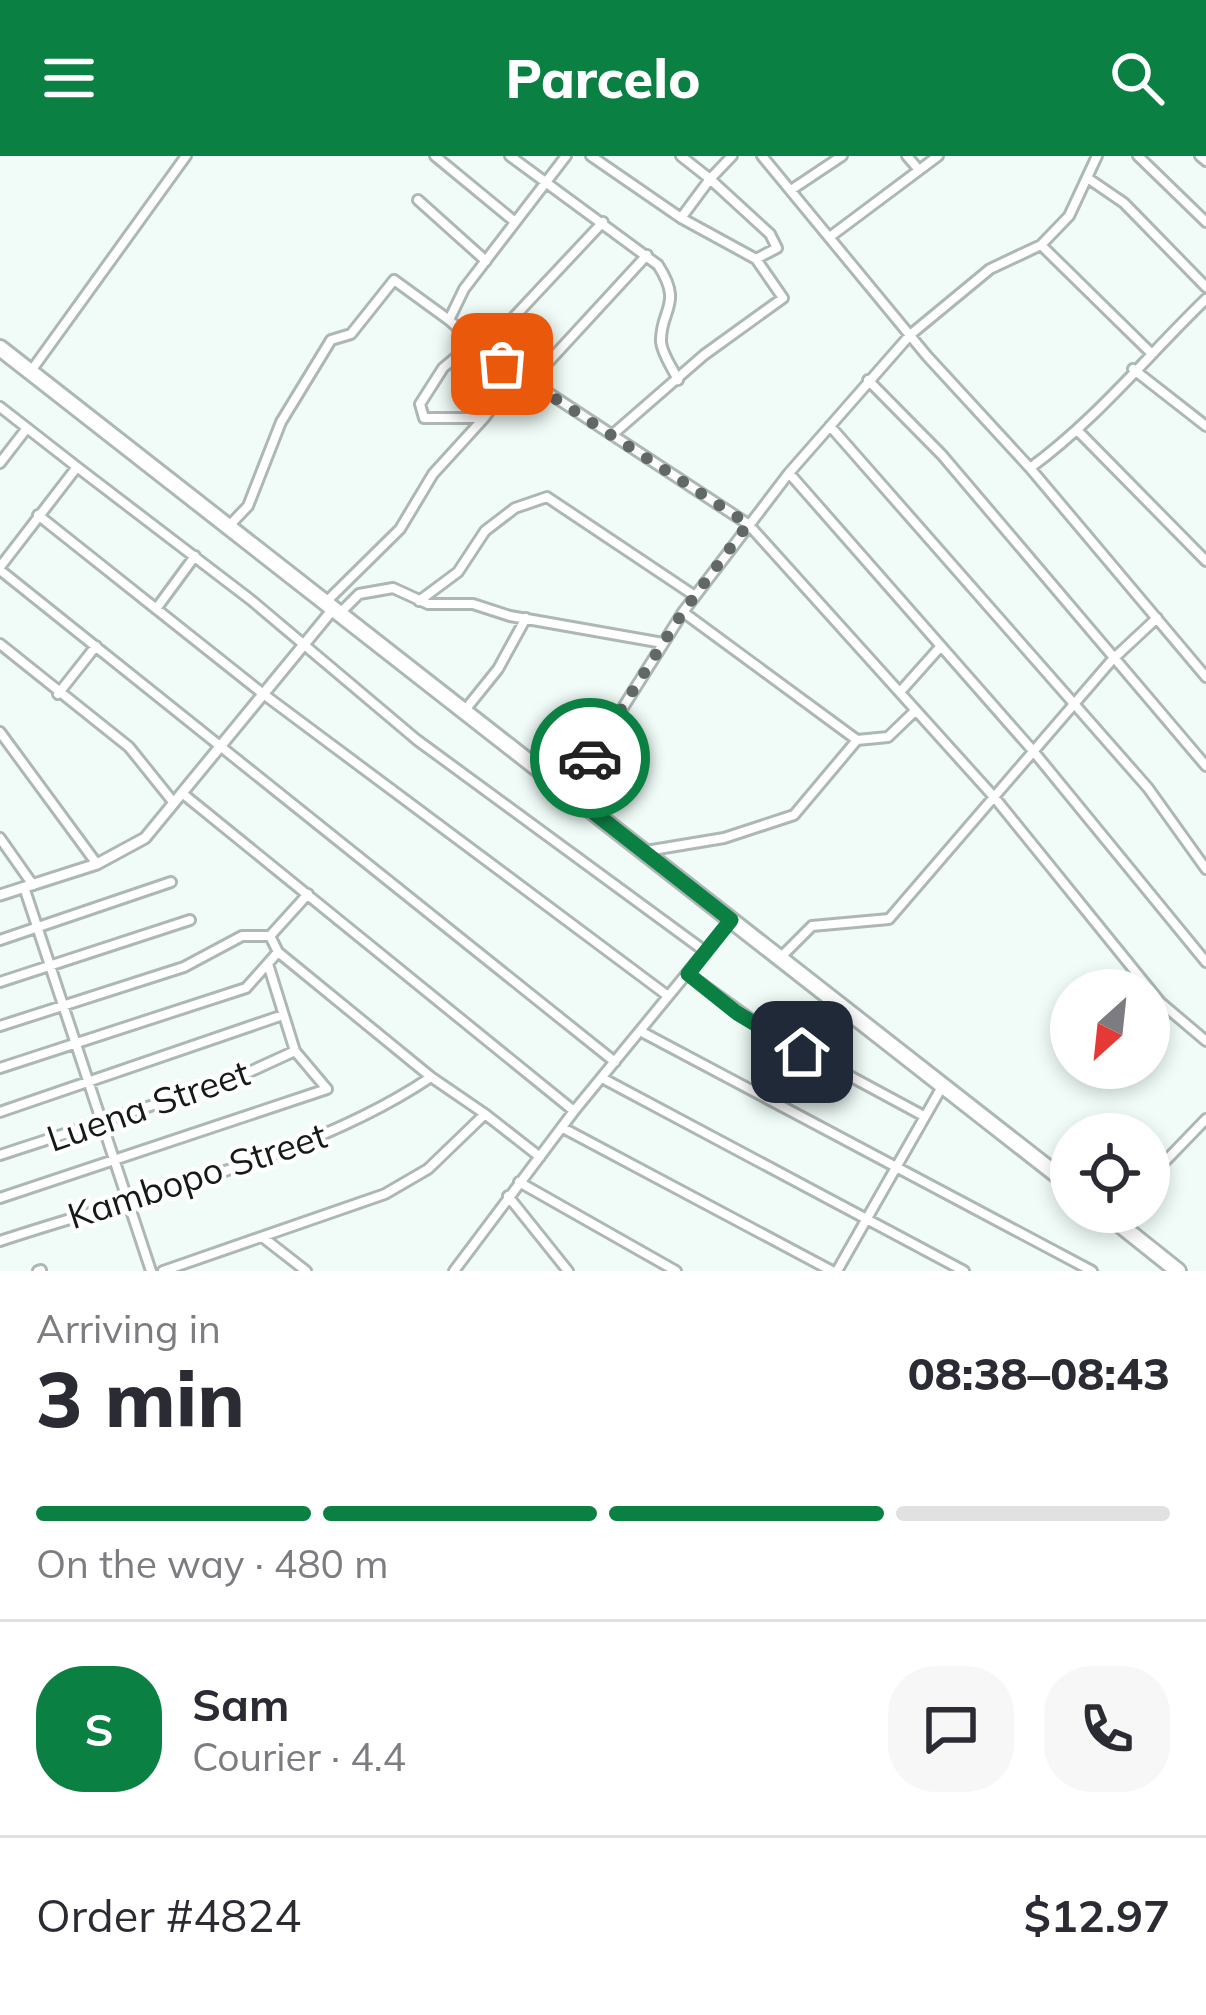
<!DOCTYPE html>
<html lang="en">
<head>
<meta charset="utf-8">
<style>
  :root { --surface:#fff; --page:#f7f7f7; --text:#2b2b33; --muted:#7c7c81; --line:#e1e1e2; --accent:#0b8043 }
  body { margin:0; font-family:Mulish,sans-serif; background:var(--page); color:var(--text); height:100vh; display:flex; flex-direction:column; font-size:45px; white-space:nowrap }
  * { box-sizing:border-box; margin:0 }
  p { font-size:39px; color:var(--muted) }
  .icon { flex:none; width:66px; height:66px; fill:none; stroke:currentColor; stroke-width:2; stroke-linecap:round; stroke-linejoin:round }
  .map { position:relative; height:1115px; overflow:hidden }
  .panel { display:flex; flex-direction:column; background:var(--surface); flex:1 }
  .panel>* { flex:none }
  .needle { width:78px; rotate:207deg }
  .tools { position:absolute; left:1050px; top:813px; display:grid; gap:24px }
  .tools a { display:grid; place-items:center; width:120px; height:120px; border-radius:50%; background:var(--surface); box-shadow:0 6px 18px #0003; font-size:60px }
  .pin { position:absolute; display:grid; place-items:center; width:102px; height:102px; color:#fff; margin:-51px; border-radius:24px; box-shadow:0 6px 18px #0006 }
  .courier { position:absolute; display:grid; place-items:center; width:120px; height:120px; margin:-60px; border:9px solid #0b8043; border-radius:50%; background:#fff; color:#222; box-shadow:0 3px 15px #0007 }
  .overview em { font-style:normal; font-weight:800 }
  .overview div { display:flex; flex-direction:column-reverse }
  .overview { display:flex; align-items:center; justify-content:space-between; height:204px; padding:0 36px }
  h1 { font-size:78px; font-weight:800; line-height:90px }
  .bar { display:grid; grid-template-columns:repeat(4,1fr); gap:18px 12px; align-content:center; height:144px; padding:0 36px }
  .bar i { height:15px; border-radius:9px; background:var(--line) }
  .bar .selected { background:var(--accent) }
  .bar p { grid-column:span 4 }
  .line { display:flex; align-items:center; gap:30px; padding:0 36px; border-top:3px solid var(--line) }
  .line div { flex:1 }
  .round { display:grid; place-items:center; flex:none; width:126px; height:126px; border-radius:48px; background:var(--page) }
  header { display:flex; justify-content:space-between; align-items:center; height:156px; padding:0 36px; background:var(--accent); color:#fff; font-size:54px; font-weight:800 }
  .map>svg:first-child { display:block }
</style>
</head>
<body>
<header><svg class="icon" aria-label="menu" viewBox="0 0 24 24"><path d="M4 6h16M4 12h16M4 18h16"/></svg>Parcelo<svg class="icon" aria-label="search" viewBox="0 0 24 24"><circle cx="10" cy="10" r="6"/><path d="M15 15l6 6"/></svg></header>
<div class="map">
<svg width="1206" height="1115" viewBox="0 0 1206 1115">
  <rect width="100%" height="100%" fill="#f1fcf8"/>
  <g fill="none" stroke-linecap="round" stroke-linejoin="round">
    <g stroke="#adb7b3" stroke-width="14">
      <path id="minor" d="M 435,0 L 514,65
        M 510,0 L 658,109 C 684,149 660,153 661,186 C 662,198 673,213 678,224
        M 566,0 L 464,133 L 449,164 L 483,194 L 603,66
        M 591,0 L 681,62 L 710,23 L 681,0
        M 762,0 L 927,200 L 1030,312 L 1206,521
        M 907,0 L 919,14
        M 1138,0 L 1206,66
        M 1200,0 L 1206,5
        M 1089,23 L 1124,47 L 1206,131
        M 791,34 L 842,0
        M 418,44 L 486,105
        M 681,62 L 756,103 L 777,92 L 770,78 L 710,23 L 732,0
        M 831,80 L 938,0
        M 1041,89 L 1150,196
        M 474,186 L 443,212 L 420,248 L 424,262 L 484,262 L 516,219
        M 483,194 L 748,368 L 994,641 L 889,763 L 812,770 L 780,802
        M 1133,213 L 1206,270
        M 31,215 L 186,0
        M 868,224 L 942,299 L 1206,610
        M 530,226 L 647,99
        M 0,251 L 27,272
        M 830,270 L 1148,632 L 1206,713
        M 1079,276 L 1206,405
        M 612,279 L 704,199 L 783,142 L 756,103
        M 0,307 L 27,272 L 77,311
        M 1030,312 C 1096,264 1148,199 1206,143
        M 789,317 L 1034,596 L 1206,806
        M 38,359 L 262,537 L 668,840
        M 228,371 L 248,350 L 281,266 L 331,184 L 351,178 L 394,124 L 449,164
        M 0,411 L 77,311 L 251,444 L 417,584 L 706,796
        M 0,414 L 615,906
        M 419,445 L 458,416 L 485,375 L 515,352 L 547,341 L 695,440
        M 326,446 L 400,373 L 433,318 L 484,262
        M 156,453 L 195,400
        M 341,456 L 359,438 L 393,432 L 428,448 L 473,448 L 510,460 L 663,487
        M 683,456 L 857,584 L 888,581 L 915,555
        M 1157,462 L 1112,504 L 994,641 L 1160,846 L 1206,885
        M 0,488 L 129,591 L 174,647
        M 900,536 L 941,490
        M 58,538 L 96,490
        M 465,554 L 498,513 L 526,462
        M 0,576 L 97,708
        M 570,636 L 683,456 L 789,317 L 910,179 L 990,113 L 1041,89 L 1069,60 L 1097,0
        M 182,637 L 574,955
        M 0,682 L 33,729
        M 646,695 L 724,682 L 794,659 L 857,584
        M 24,731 L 151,1115
        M 308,738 L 270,780 L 278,796 L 431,921 L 485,958
        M 0,784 L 171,726
        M 688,818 L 770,877 L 922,959
        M 0,826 L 190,764
        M 0,870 L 184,811 L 242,780 L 270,780
        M 640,875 L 1092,1115
        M 0,912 L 246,832 L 278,796
        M 602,922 L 964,1115
        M 0,956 L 283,859
        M 563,972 L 832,1115
        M 0,999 L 236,922 L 295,895
        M 1149,1022 L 1206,963
        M 519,1026 L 676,1115
        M 508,1040 L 568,1115
        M 0,1042 L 327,933 L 295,895 L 268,808
        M 265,1083 L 306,1115
        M 0,1085 C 138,1039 311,1002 431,921
        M 38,1115 L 41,1114
        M 163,1115 L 385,1038 L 428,1013 L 485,958 L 540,1001
        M 454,1115 L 574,955 L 730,765
        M 837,1115 L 943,929"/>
    </g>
    <g stroke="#adb7b3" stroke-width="15">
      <path id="tertiary" d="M 0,739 L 97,708 L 145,682 L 334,452"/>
    </g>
    <g stroke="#adb7b3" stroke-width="20">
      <path id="primary" d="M 0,192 L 1071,1030
        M 1104,1056 L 1178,1115"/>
    </g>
    <use href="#minor" stroke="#fff" stroke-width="8"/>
    <use href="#tertiary" stroke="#fff" stroke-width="9"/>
    <use href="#primary" stroke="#fff" stroke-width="14"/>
  </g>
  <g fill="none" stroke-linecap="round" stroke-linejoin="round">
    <path stroke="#626866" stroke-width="12" stroke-dasharray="0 21.6" d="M 502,208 L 748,368 L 683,456 L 590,602"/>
    <path stroke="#0b8043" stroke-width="15" d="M 590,602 L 569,637 L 731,764 L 688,818 L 737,857 L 802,896"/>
  </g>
  <g text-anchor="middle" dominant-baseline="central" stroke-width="9" stroke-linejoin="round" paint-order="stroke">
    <g font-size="36" fill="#151917" stroke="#fff">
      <text transform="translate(148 949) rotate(-19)">Luena Street</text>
      <text transform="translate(197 1019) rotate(-18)">Kambopo Street</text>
    </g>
  </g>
</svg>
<div class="tools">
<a><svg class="needle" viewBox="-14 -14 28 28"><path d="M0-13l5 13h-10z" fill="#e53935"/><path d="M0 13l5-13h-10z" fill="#7c7c81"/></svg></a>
<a><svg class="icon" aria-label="locate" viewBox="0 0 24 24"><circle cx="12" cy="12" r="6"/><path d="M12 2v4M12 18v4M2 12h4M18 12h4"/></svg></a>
</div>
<div class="pin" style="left:502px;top:208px;background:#ea580c"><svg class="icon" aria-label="bag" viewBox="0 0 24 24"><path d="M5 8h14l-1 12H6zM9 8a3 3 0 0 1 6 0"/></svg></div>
<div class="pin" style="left:802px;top:896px;background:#1f2937"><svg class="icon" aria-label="home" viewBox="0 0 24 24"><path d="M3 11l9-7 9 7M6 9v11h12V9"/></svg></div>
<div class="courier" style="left:590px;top:602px"><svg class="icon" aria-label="car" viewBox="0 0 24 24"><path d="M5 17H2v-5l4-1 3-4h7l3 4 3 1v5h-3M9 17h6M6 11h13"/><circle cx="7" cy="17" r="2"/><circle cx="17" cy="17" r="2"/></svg></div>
</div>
<section class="panel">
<div class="overview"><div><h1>3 min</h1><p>Arriving in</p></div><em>08:38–08:43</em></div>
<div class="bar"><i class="selected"></i><i class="selected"></i><i class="selected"></i><i></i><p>On the way · 480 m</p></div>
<div class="line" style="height:216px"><b class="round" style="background:var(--accent);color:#fff">S</b><div><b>Sam</b><p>Courier · 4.4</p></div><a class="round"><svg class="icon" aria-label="chat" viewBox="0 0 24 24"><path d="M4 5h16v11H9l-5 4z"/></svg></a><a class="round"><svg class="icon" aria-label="phone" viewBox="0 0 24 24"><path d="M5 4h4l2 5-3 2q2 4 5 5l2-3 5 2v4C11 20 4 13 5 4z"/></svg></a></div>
<div class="line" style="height:156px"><div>Order #4824</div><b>$12.97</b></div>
</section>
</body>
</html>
